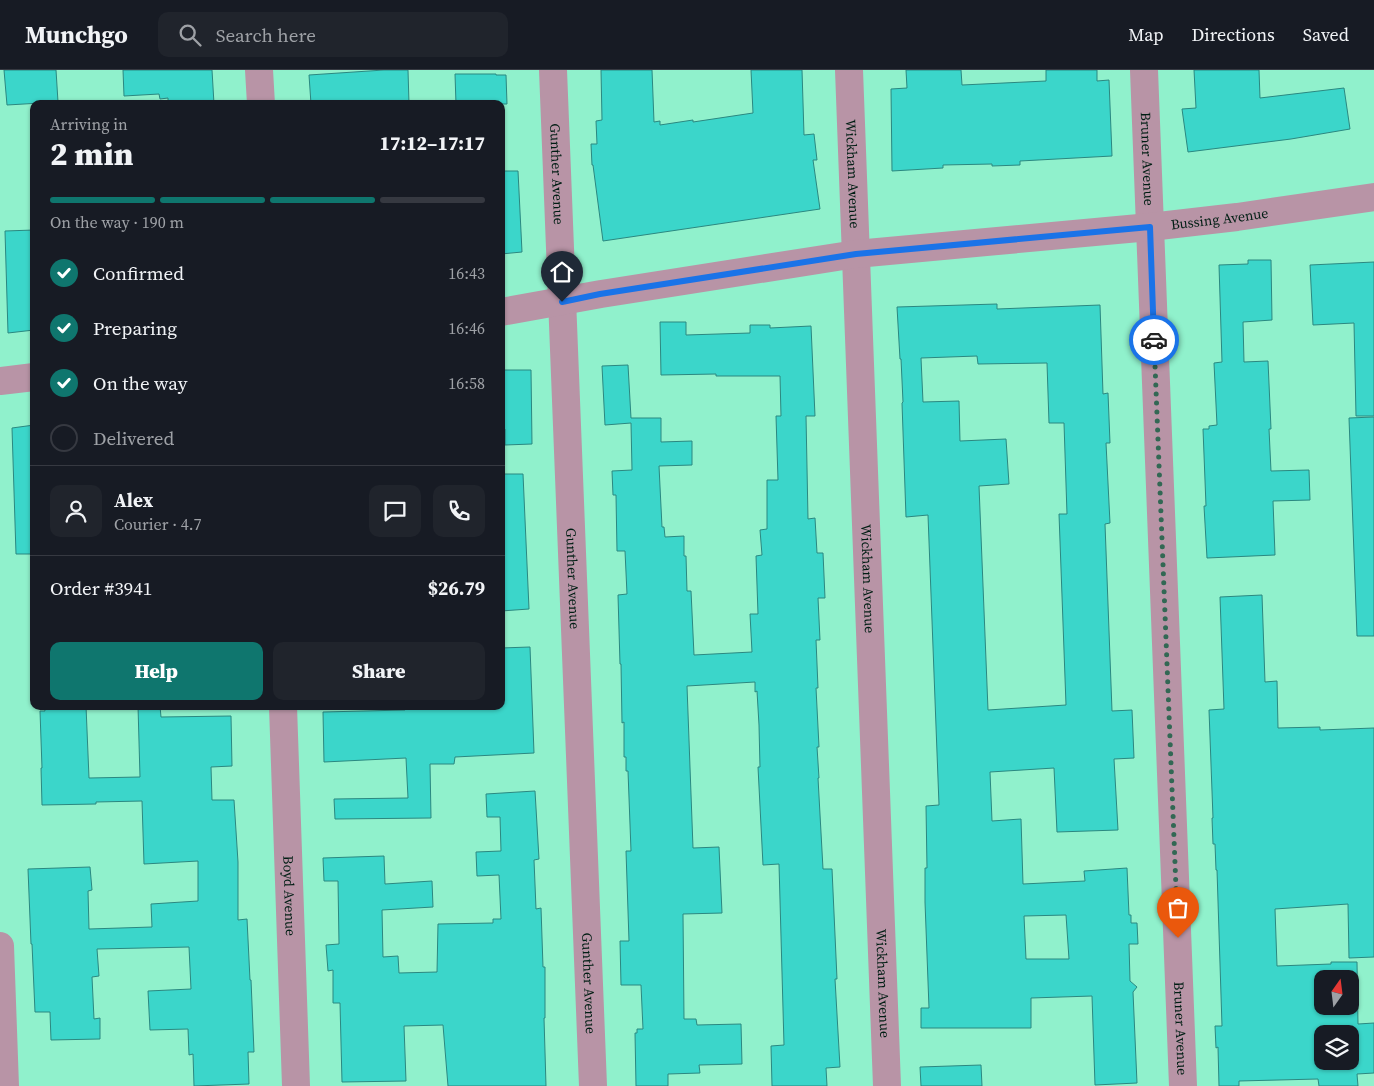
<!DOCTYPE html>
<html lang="en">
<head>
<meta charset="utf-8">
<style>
  :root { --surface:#171b24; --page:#20242c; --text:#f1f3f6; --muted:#9ea1a6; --line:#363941; --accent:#0f766e }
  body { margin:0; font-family:"Source Serif 4",serif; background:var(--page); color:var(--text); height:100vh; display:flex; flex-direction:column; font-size:19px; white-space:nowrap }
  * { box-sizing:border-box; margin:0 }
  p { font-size:16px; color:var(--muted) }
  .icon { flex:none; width:28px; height:28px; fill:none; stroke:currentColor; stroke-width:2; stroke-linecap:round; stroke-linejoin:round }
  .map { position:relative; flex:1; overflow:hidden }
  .panel { position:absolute; left:30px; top:30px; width:475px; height:610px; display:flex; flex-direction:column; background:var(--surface); border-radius:10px; box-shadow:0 1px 4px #0004 }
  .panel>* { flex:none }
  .needle { width:32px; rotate:14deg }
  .fabs { position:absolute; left:1314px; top:900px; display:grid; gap:10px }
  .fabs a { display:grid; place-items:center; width:45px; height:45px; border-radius:10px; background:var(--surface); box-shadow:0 1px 4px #0004; font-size:25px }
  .pin { position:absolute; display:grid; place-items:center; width:42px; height:42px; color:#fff; margin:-51px -21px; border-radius:50% 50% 50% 0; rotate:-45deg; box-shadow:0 0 5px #0007 }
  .pin .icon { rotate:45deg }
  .courier { position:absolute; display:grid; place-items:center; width:50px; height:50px; margin:-25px; border:4px solid #1a73e8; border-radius:50%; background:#fff; color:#222; box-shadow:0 1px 6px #0007 }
  .head em { font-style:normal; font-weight:800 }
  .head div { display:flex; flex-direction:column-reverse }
  .head { display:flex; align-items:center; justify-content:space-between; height:85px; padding:0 20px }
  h1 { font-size:32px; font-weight:800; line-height:38px }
  .bar { display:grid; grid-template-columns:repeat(4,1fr); gap:8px 5px; align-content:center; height:60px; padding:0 20px }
  .bar i { height:6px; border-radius:4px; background:var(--line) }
  .bar .active { background:var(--accent) }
  .bar p { grid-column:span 4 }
  .line { display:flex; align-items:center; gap:12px; padding:0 20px; border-top:1px solid var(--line) }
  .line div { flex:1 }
  .round { display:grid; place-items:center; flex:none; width:52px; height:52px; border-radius:10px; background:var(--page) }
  ol { padding:0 20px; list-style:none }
  li { display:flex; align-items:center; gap:15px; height:55px }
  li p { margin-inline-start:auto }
  li .icon { padding:5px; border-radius:50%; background:var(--accent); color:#fff; stroke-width:4 }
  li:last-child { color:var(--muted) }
  li i { width:28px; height:28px; border:2px solid var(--line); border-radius:50% }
  .cta { display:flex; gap:10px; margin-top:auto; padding:10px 20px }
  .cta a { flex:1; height:58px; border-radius:10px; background:var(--accent); color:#fff; font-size:20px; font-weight:800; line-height:58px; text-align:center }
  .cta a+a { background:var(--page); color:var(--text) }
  header { display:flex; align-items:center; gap:30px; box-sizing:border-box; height:70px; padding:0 25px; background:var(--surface); border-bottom:1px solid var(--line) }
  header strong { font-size:24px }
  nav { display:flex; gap:28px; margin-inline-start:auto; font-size:18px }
  .search { width:350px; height:45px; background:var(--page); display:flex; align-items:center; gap:12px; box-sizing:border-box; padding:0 18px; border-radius:10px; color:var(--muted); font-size:19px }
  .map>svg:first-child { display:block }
</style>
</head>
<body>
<header>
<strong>Munchgo</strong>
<div class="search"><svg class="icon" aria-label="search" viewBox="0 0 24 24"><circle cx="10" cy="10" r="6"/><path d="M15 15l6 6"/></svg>Search here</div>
<nav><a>Map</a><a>Directions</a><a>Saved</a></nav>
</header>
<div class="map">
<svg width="1374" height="1016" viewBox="0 0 1374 1016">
  <rect width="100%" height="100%" fill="#90f1cc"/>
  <path fill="#3bd6ca" stroke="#2b8880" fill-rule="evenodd" d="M 4,0 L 56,0 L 58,32 L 7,35 Z
    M 123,0 L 212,0 L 214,34 L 168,34 L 168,28 L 160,29 L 159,24 L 124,26 Z
    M 384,0 L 408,0 L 409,34 L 311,34 L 309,5 Z
    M 601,0 L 652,0 L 654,52 L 660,51 L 660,55 L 693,50 L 693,52 L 753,43 L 751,0 L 802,0 L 804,65 L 814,64 L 817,90 L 813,90 L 820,139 L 603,171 L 593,95 L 592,95 L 591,74 L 597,74 L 596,51 L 602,50 Z
    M 906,0 L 961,0 L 962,15 L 1046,11 L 1046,0 L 1097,0 L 1097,11 L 1109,10 L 1112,86 L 1020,91 L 1020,95 L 992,96 L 992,94 L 943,95 L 943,98 L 892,101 L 891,19 L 907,18 Z
    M 1194,0 L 1259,0 L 1260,28 L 1344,18 L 1350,59 L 1291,69 L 1188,82 L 1182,39 L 1196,38 Z
    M 455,4 L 496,4 L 496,5 L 506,5 L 507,34 L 456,34 Z
    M 501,101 L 518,101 L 522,182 L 501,184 Z
    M 34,160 L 34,260 L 8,263 L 5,161 Z
    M 1248,190 L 1271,190 L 1272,250 L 1243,252 L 1244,292 L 1268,291 L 1271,359 L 1269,359 L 1271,401 L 1309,400 L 1310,430 L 1273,431 L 1275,485 L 1207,488 L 1204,436 L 1206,436 L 1203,359 L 1209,359 L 1209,356 L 1217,355 L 1214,293 L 1222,292 L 1219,195 L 1248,194 Z
    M 1374,192 L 1374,346 L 1356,346 L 1354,253 L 1313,255 L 1310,195 Z
    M 997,234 L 997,239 L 1100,235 L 1103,324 L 1108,323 L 1110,373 L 1106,373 L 1110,453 L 1105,454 L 1112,641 L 1132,640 L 1134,688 L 1114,689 L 1118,760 L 1057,762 L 1054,698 L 990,702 L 992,751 L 1021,749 L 1023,814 L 1085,811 L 1084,801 L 1127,798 L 1129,845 L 1131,845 L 1131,853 L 1137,853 L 1138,874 L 1129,874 L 1130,911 L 1137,917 L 1133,922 L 1137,1013 L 1095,1015 L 1092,926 L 1031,928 L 1031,958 L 921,958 L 921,938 L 929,938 L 925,832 L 925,798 L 927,798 L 926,736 L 939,735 L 928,445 L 906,447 L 902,333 L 903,332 L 901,289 L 900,289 L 897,237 ZM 977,286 L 978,294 L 1047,293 L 1049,353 L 1064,353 L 1067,444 L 1059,444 L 1066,635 L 988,640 L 979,416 L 1009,414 L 1006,369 L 960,371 L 959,331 L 923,332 L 921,288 ZM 1066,845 L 1069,889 L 1026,889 L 1024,846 Z
    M 660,252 L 686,252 L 686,265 L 750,263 L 750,255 L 770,255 L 770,258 L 811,256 L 815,346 L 806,346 L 808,449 L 815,448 L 817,483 L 823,483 L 825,528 L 818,528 L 820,570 L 816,570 L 818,618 L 816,618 L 819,677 L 817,677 L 819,708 L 818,708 L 823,799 L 832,799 L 837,909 L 835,909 L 840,997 L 826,998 L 827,1016 L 772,1016 L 771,976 L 784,975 L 779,794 L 763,795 L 758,697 L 760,697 L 759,655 L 757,621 L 755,622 L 755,612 L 687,616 L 693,778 L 719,777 L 722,843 L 683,844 L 684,949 L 696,949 L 697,955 L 741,954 L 742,994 L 699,995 L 700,1003 L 668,1004 L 668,1016 L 636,1016 L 635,963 L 637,963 L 637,959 L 643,959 L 641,915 L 621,915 L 620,871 L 629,871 L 626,781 L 631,781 L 628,701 L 626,701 L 626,687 L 624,687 L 624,652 L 622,653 L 621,594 L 620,594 L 618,525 L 627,524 L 625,481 L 617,481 L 616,425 L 613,425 L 612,401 L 632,400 L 631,353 L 605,355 L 602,296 L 628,295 L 631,348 L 661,348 L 661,372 L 692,371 L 692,395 L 659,396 L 662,457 L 664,457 L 665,467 L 684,466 L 684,486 L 686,486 L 687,521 L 691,521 L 694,585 L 752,582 L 750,544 L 758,544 L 756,486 L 762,485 L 760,460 L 767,459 L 767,410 L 778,410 L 776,346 L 781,346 L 780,306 L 716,306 L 716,304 L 661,305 Z
    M 501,300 L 531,300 L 532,374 L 505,375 L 505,359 L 501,359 Z
    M 1374,347 L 1374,566 L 1357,566 L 1349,348 Z
    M 34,355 L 34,484 L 16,484 L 12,358 Z
    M 501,404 L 523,404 L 529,539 L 501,541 Z
    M 1262,525 L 1265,612 L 1277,611 L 1278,658 L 1320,657 L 1320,660 L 1374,658 L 1374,887 L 1349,888 L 1348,834 L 1275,839 L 1277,896 L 1331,894 L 1331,892 L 1357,892 L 1358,954 L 1374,953 L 1374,1003 L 1357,1004 L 1358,1016 L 1319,1016 L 1318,1009 L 1239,1011 L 1239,1016 L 1219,1016 L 1218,977 L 1216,978 L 1215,956 L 1222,956 L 1217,800 L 1216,800 L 1215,774 L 1213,774 L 1212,748 L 1213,748 L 1209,640 L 1224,639 L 1220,527 ZM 1322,909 L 1350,909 L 1350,936 L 1322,936 ZM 1322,964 L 1350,964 L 1350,991 L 1322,991 Z
    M 530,577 L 534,683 L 455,687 L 454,694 L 430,694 L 431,748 L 335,749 L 334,729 L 408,728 L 406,688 L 324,692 L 323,642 L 405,640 L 405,636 L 424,636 L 424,638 L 501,636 L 501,578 Z
    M 44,636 L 86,636 L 89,708 L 140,707 L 138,636 L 160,636 L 161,647 L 231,646 L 232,696 L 211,697 L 212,730 L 234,730 L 238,792 L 238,850 L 247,849 L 250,910 L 251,910 L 254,982 L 248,982 L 249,1014 L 194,1016 L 193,984 L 189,985 L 188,959 L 150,960 L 148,921 L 191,919 L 189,877 L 97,879 L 99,906 L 92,907 L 94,949 L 100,948 L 100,969 L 51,970 L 50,942 L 35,942 L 32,874 L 31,874 L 28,799 L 90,797 L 92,820 L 88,821 L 89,859 L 152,857 L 151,834 L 198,831 L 198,791 L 144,794 L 142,731 L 96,732 L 96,734 L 42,735 L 41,698 L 42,698 L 40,641 L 45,641 Z
    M 535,721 L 539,789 L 534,790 L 536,839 L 541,838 L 543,897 L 545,897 L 545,948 L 544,948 L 546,1016 L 448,1016 L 443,955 L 404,956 L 406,1011 L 342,1012 L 340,933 L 333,933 L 333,900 L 328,901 L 326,875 L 339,874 L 338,811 L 324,811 L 323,788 L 384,786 L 385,814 L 432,811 L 433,837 L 382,840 L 383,887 L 398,886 L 399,903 L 437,902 L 438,854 L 493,853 L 493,849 L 501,849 L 499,805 L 477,806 L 476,782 L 501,781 L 500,747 L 487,747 L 486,724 Z
    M 981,995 L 982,1016 L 921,1016 L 920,997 Z"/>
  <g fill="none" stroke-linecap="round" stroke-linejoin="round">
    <g stroke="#b894a6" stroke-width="28">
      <path d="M 259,0 L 261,34"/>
      <path id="s1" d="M 553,0 L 593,1016"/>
      <path id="s2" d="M 849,0 L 887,1016"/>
      <path id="s3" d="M 1144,0 L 1183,1016"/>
      <path id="s4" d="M 501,242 L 601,224 L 856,184 L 1150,157 L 1237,147 L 1374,127"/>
      <path d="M 0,311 L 34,307"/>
      <path id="s5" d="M 283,636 L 296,1016"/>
      <path d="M 0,876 L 5,1016"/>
    </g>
  </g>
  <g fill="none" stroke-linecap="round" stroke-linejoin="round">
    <path stroke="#326854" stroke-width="5" stroke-dasharray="0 9" d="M 1154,270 L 1178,868"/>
    <path stroke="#1a73e8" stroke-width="6" d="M 562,232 L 600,224 L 856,184 L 1150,157 L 1154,270"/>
  </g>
  <g text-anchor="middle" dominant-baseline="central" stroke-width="4" stroke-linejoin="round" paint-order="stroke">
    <g font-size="14" fill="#001e14" stroke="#90f1cc">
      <text stroke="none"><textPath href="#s3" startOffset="89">Bruner Avenue</textPath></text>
      <text stroke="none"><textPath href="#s1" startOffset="104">Gunther Avenue</textPath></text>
      <text stroke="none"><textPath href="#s2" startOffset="104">Wickham Avenue</textPath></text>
      <text stroke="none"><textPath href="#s4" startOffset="725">Bussing Avenue</textPath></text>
      <text stroke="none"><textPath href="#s1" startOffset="509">Gunther Avenue</textPath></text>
      <text stroke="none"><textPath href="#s2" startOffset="509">Wickham Avenue</textPath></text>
      <text stroke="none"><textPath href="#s5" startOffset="190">Boyd Avenue</textPath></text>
      <text stroke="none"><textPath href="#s1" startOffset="914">Gunther Avenue</textPath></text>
      <text stroke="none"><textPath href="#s2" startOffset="914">Wickham Avenue</textPath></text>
      <text stroke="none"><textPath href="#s3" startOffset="959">Bruner Avenue</textPath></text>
    </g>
  </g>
</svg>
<div class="fabs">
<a><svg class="needle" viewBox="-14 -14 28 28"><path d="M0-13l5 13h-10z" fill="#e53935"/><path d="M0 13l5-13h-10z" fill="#9ea1a6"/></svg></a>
<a><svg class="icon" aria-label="layers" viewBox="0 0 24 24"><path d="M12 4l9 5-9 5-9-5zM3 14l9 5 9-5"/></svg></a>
</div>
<div class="pin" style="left:1178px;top:868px;background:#ea580c"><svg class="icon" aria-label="bag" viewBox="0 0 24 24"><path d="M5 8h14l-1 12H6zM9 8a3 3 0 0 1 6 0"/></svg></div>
<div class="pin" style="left:562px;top:232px;background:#1f2937"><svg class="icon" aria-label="home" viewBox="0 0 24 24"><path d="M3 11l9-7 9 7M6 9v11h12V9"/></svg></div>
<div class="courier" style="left:1154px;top:270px"><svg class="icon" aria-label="car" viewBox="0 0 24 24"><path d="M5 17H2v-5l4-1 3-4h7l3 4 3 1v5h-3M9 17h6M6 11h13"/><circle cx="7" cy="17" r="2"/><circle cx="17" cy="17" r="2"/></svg></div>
<section class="panel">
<div class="head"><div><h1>2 min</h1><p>Arriving in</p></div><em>17:12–17:17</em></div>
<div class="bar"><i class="active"></i><i class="active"></i><i class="active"></i><i></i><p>On the way · 190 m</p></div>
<ol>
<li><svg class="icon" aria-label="check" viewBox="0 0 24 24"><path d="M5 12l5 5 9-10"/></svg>Confirmed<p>16:43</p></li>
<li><svg class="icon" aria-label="check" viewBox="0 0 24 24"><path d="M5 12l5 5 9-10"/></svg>Preparing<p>16:46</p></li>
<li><svg class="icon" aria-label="check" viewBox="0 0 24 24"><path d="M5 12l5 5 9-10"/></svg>On the way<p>16:58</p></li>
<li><i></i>Delivered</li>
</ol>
<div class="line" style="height:90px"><a class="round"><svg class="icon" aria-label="person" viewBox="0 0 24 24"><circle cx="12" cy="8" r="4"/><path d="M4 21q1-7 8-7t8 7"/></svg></a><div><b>Alex</b><p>Courier · 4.7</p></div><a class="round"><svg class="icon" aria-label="chat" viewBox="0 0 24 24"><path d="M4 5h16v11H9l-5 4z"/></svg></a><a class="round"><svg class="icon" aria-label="phone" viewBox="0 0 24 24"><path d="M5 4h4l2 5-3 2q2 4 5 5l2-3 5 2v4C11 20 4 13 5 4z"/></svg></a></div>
<div class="line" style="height:65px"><div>Order #3941</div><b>$26.79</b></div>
<div class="cta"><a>Help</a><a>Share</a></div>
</section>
</div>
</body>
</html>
